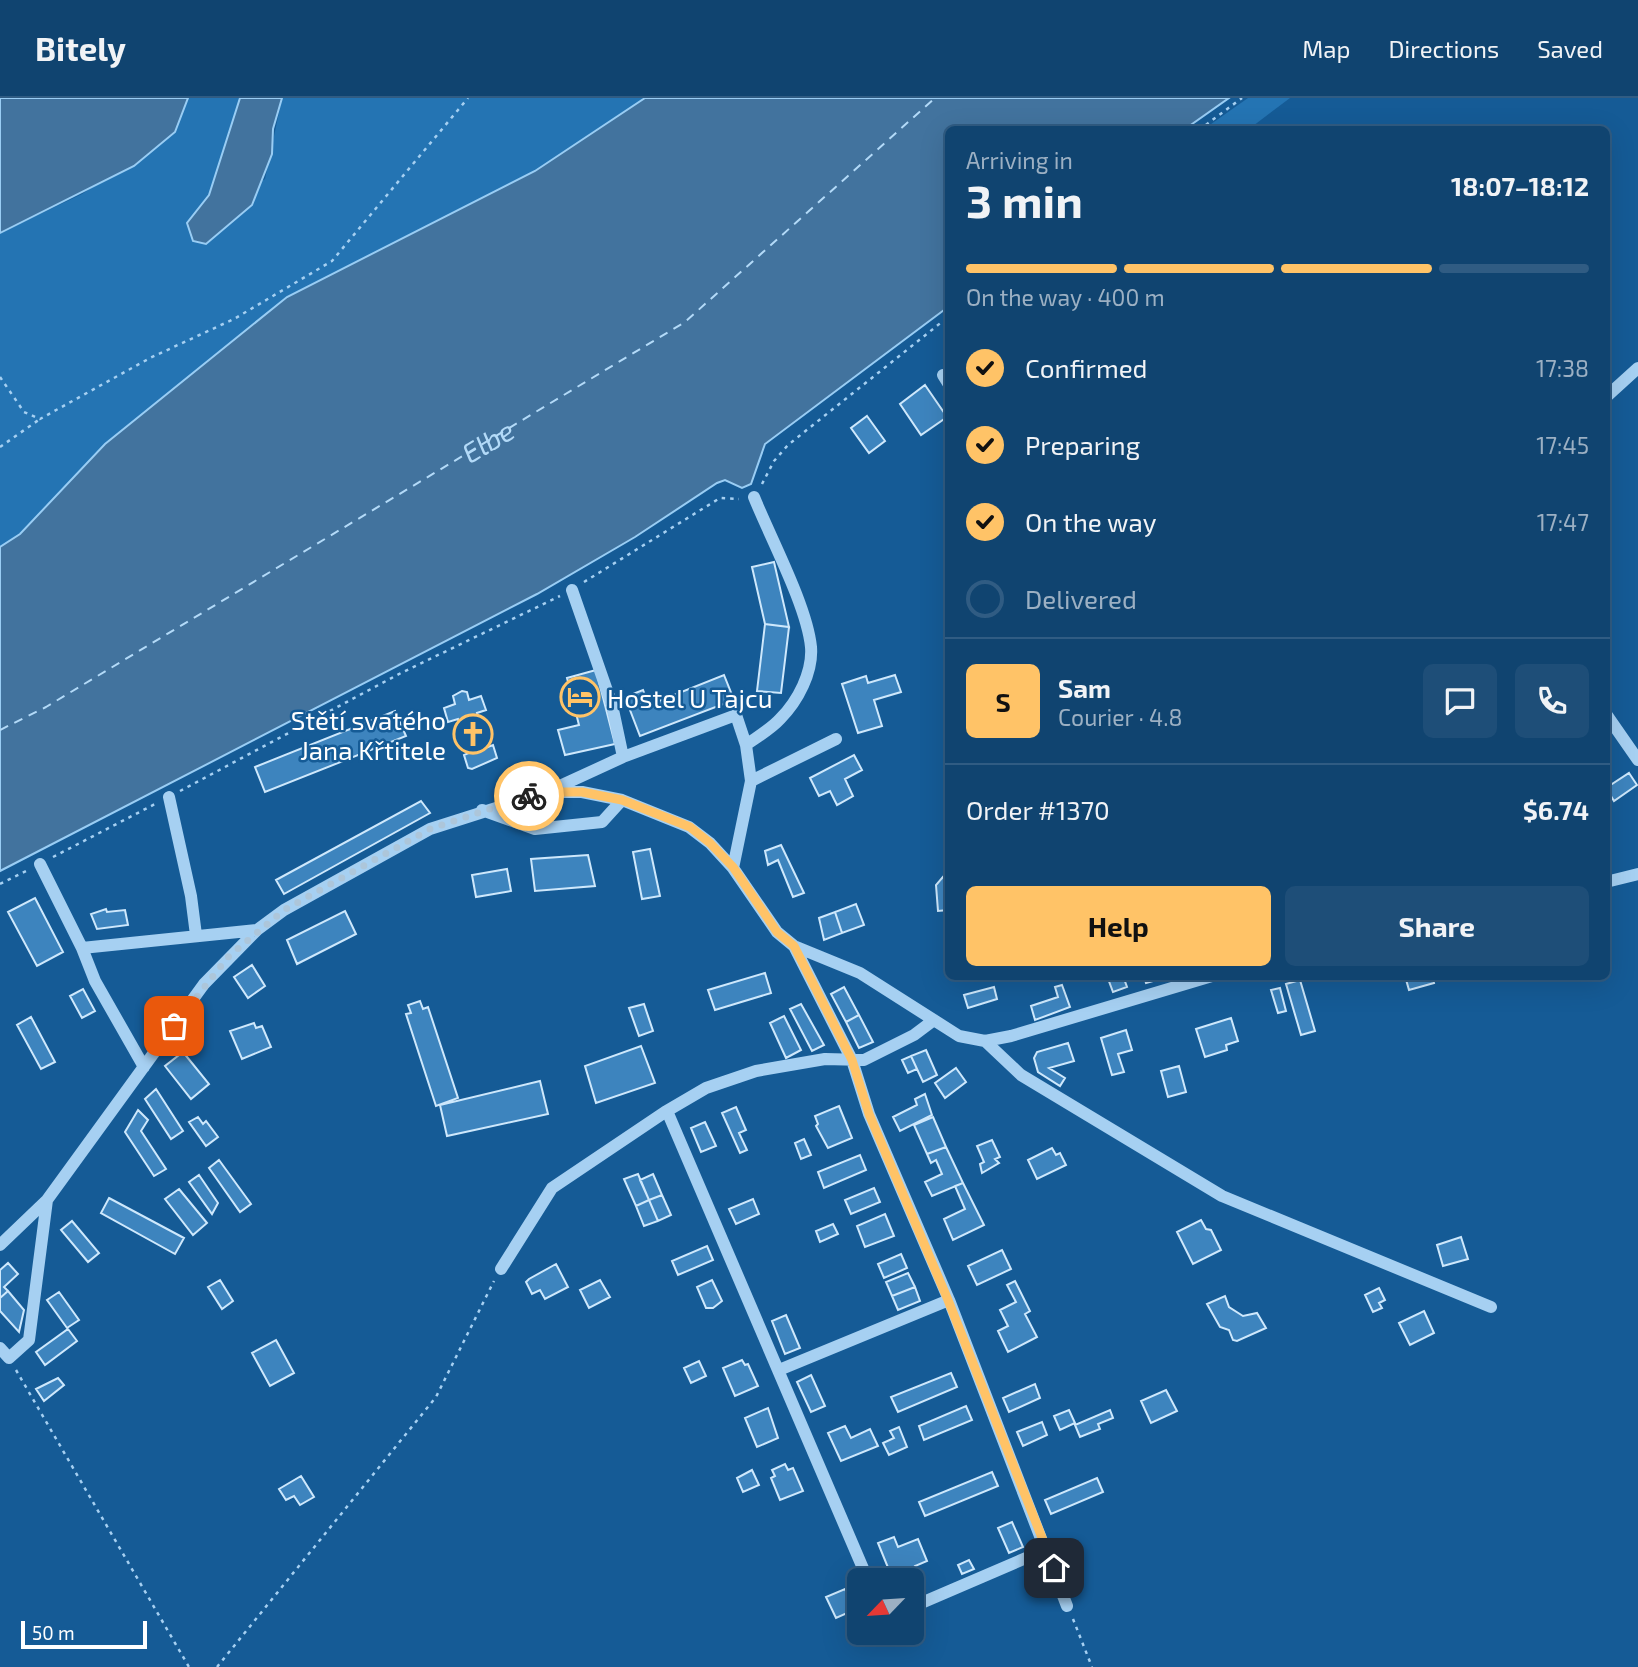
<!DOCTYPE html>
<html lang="en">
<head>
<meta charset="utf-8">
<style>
  :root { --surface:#104470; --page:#1e4e78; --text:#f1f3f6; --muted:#9cb0c3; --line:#305c83; --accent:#ffc367 }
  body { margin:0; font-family:"Exo 2",sans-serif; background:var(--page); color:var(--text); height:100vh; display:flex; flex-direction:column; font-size:26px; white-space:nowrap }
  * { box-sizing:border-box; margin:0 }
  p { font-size:23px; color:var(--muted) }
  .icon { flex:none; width:38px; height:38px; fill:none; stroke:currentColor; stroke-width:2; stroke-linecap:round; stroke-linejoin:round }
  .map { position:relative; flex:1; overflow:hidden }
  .side { position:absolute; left:945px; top:28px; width:665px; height:854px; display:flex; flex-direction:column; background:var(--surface); border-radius:10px; box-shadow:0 7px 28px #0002,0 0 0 2px var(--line) }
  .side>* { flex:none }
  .needle { width:46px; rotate:245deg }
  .buttons { position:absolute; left:847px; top:1470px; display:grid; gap:14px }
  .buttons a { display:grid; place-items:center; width:77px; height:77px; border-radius:10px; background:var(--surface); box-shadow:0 7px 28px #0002,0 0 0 2px var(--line); font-size:35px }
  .scale { position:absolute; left:21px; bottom:18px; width:126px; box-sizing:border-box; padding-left:7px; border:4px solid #fff; border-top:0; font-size:19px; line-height:24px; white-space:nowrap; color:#fff; -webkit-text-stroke:5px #155b96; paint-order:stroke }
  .pin { position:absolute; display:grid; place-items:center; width:60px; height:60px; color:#fff; margin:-30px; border-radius:14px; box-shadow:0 4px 10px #0006 }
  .courier { position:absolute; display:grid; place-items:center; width:70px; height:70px; margin:-35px; border:5px solid #ffc367; border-radius:50%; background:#fff; color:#222; box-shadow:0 2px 9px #0007 }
  .head em { font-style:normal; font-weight:700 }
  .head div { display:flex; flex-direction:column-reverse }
  .head { display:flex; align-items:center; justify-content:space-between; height:119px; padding:0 21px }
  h1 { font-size:46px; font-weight:700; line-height:52px }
  .bar { display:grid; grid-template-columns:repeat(4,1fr); gap:10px 7px; align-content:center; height:84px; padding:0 21px }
  .bar i { height:9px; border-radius:5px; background:var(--line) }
  .bar .on { background:var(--accent) }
  .bar p { grid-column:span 4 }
  .line { display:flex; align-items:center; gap:18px; padding:0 21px; border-top:2px solid var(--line) }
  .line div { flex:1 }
  .round { display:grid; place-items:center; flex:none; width:74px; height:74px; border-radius:10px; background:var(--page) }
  ol { padding:0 21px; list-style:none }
  li { display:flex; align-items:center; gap:21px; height:77px }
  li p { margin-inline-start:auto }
  li .icon { padding:7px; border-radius:50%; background:var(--accent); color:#111; stroke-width:4 }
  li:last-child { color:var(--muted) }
  li i { width:38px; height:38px; border:4px solid var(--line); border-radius:50% }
  .action { display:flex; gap:14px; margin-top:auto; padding:14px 21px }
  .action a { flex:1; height:80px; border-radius:10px; background:var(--accent); color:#111; font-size:28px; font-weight:700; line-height:80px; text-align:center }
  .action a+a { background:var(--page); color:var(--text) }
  header { display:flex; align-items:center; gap:42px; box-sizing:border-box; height:98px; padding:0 35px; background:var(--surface); border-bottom:2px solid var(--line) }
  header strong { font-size:33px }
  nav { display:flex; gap:38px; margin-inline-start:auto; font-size:24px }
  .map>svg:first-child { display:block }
</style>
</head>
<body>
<header>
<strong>Bitely</strong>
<nav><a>Map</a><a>Directions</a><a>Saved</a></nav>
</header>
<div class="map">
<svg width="1638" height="1569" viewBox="0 0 1638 1569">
  <rect width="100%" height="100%" fill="#155b96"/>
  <path fill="#2474b3" d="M 188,0 L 240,0 L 209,97 L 187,125 L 265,81 L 282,0 L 645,0 L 535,73 L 287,199 L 105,346 L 20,436 L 0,449 L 0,135 L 82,96 L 175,34 Z
    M 1248,0 L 1290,0 L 1249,31 L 1204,31 Z"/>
  <path fill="#42739e" stroke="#99cdf4" stroke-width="2" d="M 0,0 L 188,0 L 175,34 L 134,68 L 0,135 Z
    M 240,0 L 282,0 L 273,31 L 272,56 L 252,107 L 206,146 L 193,143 L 187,125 L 209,97 Z
    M 645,0 L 1229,0 L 1185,31 L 948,32 L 948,209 L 765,346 L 751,386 L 742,390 L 725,382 L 717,385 L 635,439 L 537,496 L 0,773 L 0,449 L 20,436 L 105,346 L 287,199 L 535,73 Z"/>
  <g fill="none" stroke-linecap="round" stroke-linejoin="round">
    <path stroke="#b3daf8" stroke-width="2" stroke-dasharray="9 7" stroke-linecap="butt" id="s1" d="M 0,632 L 46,609 L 685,224 L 935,0"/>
  </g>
  <path fill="#3d84be" stroke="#cee8fc" stroke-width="2" d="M 925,287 L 947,319 L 921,337 L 900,306 Z
    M 867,318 L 885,343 L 869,355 L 851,330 Z
    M 774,464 L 789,529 L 765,526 L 752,469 Z
    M 765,526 L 789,529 L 781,595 L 757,593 Z
    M 596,572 L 615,646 L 565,657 L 558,632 L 579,627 L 567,580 Z
    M 724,577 L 734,602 L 640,638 L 625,599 L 643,592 L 649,607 Z
    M 895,577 L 901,594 L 874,602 L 882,628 L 858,635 L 842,586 L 866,578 L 868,585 Z
    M 462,593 L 467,594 L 469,602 L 481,598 L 486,612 L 477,615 L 488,649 L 493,647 L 497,660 L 472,671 L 468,670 L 464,657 L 469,655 L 458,621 L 448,624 L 444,610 L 455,606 L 453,598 Z
    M 395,613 L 406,638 L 265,694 L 255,669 Z
    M 854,657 L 862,672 L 845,681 L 853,698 L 837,707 L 830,693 L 819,698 L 810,680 Z
    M 1629,675 L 1637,687 L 1614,703 L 1606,690 Z
    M 421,703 L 430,715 L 284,796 L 276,782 Z
    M 781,747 L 804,795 L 793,799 L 778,762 L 768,767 L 765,753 Z
    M 650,751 L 660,798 L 642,801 L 633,754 Z
    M 588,757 L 595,788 L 535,793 L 531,761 Z
    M 507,771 L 511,793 L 476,799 L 472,777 Z
    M 948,773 L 948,812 L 938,813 L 936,787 Z
    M 35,800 L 63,854 L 37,868 L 8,814 Z
    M 856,806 L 864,827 L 842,835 L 835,814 Z
    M 106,811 L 107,814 L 125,812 L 128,827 L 97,831 L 91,816 Z
    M 345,813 L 356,836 L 297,866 L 287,842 Z
    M 835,814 L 842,835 L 824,842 L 819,820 Z
    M 252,867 L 265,888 L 248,900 L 234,879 Z
    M 765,875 L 771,895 L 715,912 L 708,892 Z
    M 1107,878 L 1123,878 L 1127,889 L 1113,894 Z
    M 1144,878 L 1159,878 L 1160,881 L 1146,885 Z
    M 1405,878 L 1432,878 L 1434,885 L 1409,892 Z
    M 1300,882 L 1315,933 L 1301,937 L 1286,886 Z
    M 1062,887 L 1070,909 L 1035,922 L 1031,908 L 1058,899 L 1055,889 Z
    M 844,889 L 859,917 L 846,924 L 831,896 Z
    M 994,889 L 997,901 L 968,910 L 964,897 Z
    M 1280,890 L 1286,913 L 1278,915 L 1271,892 Z
    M 83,891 L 95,913 L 82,920 L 70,898 Z
    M 420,903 L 423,911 L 428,909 L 458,1000 L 436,1008 L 406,916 L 411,915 L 408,907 Z
    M 644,906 L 653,933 L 639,938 L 629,910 Z
    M 801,906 L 824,947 L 812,953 L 790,911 Z
    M 859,917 L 873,944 L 859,950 L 846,924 Z
    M 784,918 L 801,952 L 786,960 L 770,925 Z
    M 31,919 L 55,964 L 41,971 L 17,927 Z
    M 1231,920 L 1238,943 L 1226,947 L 1227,952 L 1205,959 L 1196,931 Z
    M 254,925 L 256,930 L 262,928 L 271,949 L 242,961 L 230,933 Z
    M 1126,932 L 1132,952 L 1118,956 L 1124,974 L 1112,977 L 1101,940 Z
    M 1068,945 L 1074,963 L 1049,970 L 1065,980 L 1060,988 L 1038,974 L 1034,960 L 1037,954 Z
    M 641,948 L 655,985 L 596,1005 L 585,968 Z
    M 926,952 L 937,977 L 923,984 L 911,958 Z
    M 183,954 L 209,986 L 191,1001 L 165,968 Z
    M 911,958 L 917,971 L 908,975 L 902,962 Z
    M 1179,968 L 1186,994 L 1168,999 L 1161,973 Z
    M 956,970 L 966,984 L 945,1000 L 935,985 Z
    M 540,983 L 548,1016 L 447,1038 L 440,1007 Z
    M 156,991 L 183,1033 L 171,1041 L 145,1001 Z
    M 925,996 L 932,1017 L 900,1033 L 893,1019 L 917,1007 L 915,1001 Z
    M 839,1008 L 852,1040 L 828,1050 L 816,1028 L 818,1026 L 815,1018 Z
    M 736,1009 L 746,1032 L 739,1035 L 747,1052 L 740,1055 L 722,1015 Z
    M 138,1012 L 148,1022 L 141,1033 L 166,1071 L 154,1078 L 125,1034 Z
    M 198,1019 L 203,1026 L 206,1023 L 218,1039 L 206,1048 L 189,1024 Z
    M 933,1019 L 946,1049 L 927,1056 L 914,1027 Z
    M 705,1024 L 716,1048 L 701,1054 L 691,1030 Z
    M 804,1041 L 811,1057 L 801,1061 L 795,1045 Z
    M 992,1042 L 1000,1059 L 995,1061 L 999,1065 L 982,1075 L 980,1066 L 984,1064 L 977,1048 Z
    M 946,1049 L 963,1085 L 932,1098 L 925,1084 L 942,1076 L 936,1062 L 931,1065 L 927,1056 Z
    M 1052,1050 L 1056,1057 L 1060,1055 L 1066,1067 L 1037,1081 L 1028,1062 Z
    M 860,1057 L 866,1072 L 824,1090 L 818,1074 Z
    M 219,1062 L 251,1106 L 240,1114 L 209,1070 Z
    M 638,1076 L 649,1102 L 636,1108 L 624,1081 Z
    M 653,1076 L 662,1097 L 649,1102 L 640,1082 Z
    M 199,1077 L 218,1105 L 212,1116 L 189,1084 Z
    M 963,1085 L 984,1127 L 953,1142 L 944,1121 L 965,1111 L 955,1088 Z
    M 874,1090 L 880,1104 L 851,1116 L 845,1102 Z
    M 179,1091 L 207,1125 L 193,1137 L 165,1101 Z
    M 662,1097 L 671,1117 L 658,1123 L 649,1102 Z
    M 109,1100 L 184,1140 L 175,1156 L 101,1115 Z
    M 753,1101 L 759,1116 L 736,1126 L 729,1111 Z
    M 649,1102 L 658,1123 L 644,1128 L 636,1108 Z
    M 885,1116 L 894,1138 L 865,1149 L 857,1128 Z
    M 1201,1122 L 1206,1131 L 1211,1132 L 1221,1152 L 1193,1166 L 1177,1134 Z
    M 72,1123 L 99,1155 L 88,1164 L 61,1132 Z
    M 833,1126 L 838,1136 L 820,1144 L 816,1133 Z
    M 1461,1139 L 1468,1161 L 1443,1168 L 1437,1147 Z
    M 707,1148 L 713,1162 L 678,1177 L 672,1163 Z
    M 1002,1152 L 1011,1171 L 977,1187 L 968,1168 Z
    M 901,1156 L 907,1170 L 884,1180 L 878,1166 Z
    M 8,1165 L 18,1176 L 4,1189 L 8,1193 L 0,1200 L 0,1172 Z
    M 556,1166 L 568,1189 L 545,1201 L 540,1192 L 532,1196 L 526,1184 L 529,1181 Z
    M 908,1175 L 915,1189 L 892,1198 L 886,1184 Z
    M 220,1182 L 233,1203 L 222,1211 L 208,1189 Z
    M 600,1182 L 610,1199 L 589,1210 L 580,1192 Z
    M 712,1182 L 722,1203 L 713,1210 L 706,1210 L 697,1189 Z
    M 1015,1183 L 1030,1213 L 1025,1216 L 1037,1239 L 1008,1254 L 998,1233 L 1008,1228 L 1000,1212 L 1016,1204 L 1007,1187 Z
    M 915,1189 L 920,1203 L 898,1212 L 892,1198 Z
    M 1379,1190 L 1385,1202 L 1379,1205 L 1382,1210 L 1373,1214 L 1365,1197 Z
    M 8,1193 L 24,1212 L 19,1234 L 0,1213 L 0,1200 Z
    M 59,1194 L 79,1222 L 67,1230 L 47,1202 Z
    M 1225,1198 L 1229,1209 L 1243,1218 L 1257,1215 L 1266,1230 L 1237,1243 L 1233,1242 L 1229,1232 L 1220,1229 L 1207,1206 Z
    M 1424,1213 L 1434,1235 L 1410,1247 L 1399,1225 Z
    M 786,1217 L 800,1250 L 785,1256 L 772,1223 Z
    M 68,1231 L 77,1243 L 45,1267 L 36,1254 Z
    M 276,1242 L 294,1275 L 270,1288 L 252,1255 Z
    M 742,1262 L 745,1267 L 748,1266 L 758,1288 L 735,1298 L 723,1270 Z
    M 699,1263 L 706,1278 L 691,1285 L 684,1270 Z
    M 951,1275 L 957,1289 L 898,1314 L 891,1299 Z
    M 811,1277 L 825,1308 L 811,1314 L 797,1284 Z
    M 58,1280 L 64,1287 L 44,1303 L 36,1291 Z
    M 1035,1286 L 1040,1300 L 1009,1314 L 1003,1300 Z
    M 1166,1292 L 1177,1313 L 1151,1325 L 1141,1303 Z
    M 966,1308 L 972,1322 L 924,1342 L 919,1328 Z
    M 768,1310 L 778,1340 L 757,1349 L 745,1320 Z
    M 1069,1312 L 1075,1325 L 1060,1332 L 1054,1318 Z
    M 1110,1312 L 1113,1320 L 1098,1326 L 1100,1331 L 1080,1339 L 1075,1327 Z
    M 1042,1324 L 1047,1337 L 1023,1348 L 1017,1334 Z
    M 845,1328 L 851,1340 L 870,1331 L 878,1348 L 841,1363 L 828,1335 Z
    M 899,1329 L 907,1349 L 889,1357 L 883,1345 L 894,1340 L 890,1333 Z
    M 785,1366 L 788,1372 L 793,1370 L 803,1393 L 780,1402 L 771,1380 L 775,1378 L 772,1372 Z
    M 752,1372 L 759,1387 L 743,1394 L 737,1380 Z
    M 992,1374 L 998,1388 L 925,1418 L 919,1404 Z
    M 301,1378 L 314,1399 L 300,1407 L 294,1398 L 286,1402 L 279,1391 Z
    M 1097,1380 L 1103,1394 L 1051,1416 L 1045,1402 Z
    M 1012,1424 L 1023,1449 L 1009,1455 L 998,1430 Z
    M 894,1439 L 898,1449 L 918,1441 L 927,1463 L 915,1468 L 921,1485 L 912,1489 L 912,1482 L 893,1482 L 878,1445 Z
    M 969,1462 L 974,1471 L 962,1476 L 958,1467 Z
    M 845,1491 L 854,1512 L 836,1520 L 826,1499 Z"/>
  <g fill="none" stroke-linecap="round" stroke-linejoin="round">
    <path stroke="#a6d0f2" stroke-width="2.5" stroke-dasharray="3.5 5" stroke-linecap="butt" d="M 1199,32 L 1242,0
      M 0,279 L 24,314 L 40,321 L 150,260 L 234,221 L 332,163 L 468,0
      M 0,349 L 40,321
      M 762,386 L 774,363 L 788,347 L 948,219
      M 584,484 L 720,400 L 739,401
      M 180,693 L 401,575 L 560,498
      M 53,759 L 155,706
      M 0,786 L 28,772
      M 16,1272 L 189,1569
      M 1073,1521 L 1092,1569
      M 217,1569 L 436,1299 L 494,1183"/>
    <path stroke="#a6d0f2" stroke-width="12" d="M 943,277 L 948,285
      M 1606,299 L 1638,270
      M 572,492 L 612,607 L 623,659
      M 1606,616 L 1638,662
      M 746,647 C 757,639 771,631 780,621 C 798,603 813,574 811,549 C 807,508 770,439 754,399
      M 549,693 L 623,659 L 736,617 L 746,647 L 751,683
      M 169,699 L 191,798 L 196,837
      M 482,712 L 535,731 L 602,724 L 622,702
      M 40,766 L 82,850 L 257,832
      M 733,770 L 751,683 L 836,641
      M 1606,784 L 1638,776
      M 794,848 L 852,962 L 869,1016 L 949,1202 L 1067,1508
      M 82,850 L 95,883 L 144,969
      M 985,943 L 1021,977 L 1222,1098 L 1491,1209
      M 667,1013 L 868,1482
      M 0,1147 L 47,1102 L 204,886 L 257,832 L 284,812 L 430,731 L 546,694 L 582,694 L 622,702 L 689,729 L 710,745 L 733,770 L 777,834 L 794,848 L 860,875 L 959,938 L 985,943 L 1011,938 L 1212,878
      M 501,1171 L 552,1090 L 665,1014 L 706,990 L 756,973 L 825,961 L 864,962 L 914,937 L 934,922
      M 0,1250 L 9,1260 L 29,1242 L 47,1102
      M 779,1272 L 949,1202
      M 912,1509 L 1047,1451"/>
  </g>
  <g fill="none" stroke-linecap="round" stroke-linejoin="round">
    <path stroke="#adc6da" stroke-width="7" stroke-dasharray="0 12.6" d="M 174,928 L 228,859 L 284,812 L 430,731 L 529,698"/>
    <path stroke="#ffc367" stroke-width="9" d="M 529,698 L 546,694 L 582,694 L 622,702 L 690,729 L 710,745 L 733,769 L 777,834 L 794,848 L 852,962 L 869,1016 L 948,1202 L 1054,1470"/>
  </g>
  <defs>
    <g id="hotel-ring" transform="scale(2.0125)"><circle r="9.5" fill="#155b96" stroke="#ffc367" stroke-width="1.5"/><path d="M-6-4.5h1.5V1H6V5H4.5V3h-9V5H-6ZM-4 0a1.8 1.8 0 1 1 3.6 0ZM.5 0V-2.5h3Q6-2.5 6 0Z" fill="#ffc367"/></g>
    <g id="church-ring" transform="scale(2.0125)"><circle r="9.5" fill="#155b96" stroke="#ffc367" stroke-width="1.5"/><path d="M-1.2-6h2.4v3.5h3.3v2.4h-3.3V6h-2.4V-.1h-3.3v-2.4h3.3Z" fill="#ffc367"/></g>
  </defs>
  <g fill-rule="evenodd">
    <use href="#hotel-ring" x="580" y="599"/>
    <use href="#church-ring" x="473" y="636"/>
  </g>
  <g text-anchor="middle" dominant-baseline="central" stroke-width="5" stroke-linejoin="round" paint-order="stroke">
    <g font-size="26" fill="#fff" stroke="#155b96" text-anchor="start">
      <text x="607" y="599">Hostel U Tajcu</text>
      <text x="446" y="621" text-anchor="end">Stětí svatého<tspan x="446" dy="30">Jana Křtitele</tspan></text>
    </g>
    <g font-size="28" font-style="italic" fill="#b3daf8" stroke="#155b96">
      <text stroke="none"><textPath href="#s1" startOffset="567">Elbe</textPath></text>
    </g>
  </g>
</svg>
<div class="buttons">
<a><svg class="needle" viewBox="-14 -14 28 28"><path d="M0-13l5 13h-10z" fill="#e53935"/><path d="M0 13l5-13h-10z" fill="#9cb0c3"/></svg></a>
</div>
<div class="scale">50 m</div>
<div class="pin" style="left:174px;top:928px;background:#ea580c"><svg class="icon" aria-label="bag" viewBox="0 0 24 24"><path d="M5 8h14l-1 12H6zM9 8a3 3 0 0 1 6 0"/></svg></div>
<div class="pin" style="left:1054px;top:1470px;background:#1f2937"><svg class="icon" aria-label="home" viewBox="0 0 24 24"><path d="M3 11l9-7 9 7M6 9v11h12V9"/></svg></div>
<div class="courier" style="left:529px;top:698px"><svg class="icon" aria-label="bike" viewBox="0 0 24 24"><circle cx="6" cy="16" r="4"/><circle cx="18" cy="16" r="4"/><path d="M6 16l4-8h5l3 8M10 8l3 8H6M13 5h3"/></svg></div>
<section class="side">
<div class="head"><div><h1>3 min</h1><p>Arriving in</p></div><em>18:07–18:12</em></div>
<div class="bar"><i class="on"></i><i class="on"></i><i class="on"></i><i></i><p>On the way · 400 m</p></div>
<ol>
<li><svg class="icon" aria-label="check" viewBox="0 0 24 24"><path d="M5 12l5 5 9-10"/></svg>Confirmed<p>17:38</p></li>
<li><svg class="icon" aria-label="check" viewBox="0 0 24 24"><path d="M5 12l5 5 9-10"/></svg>Preparing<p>17:45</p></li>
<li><svg class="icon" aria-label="check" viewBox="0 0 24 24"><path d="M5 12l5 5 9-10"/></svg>On the way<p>17:47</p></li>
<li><i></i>Delivered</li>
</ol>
<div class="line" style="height:126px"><b class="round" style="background:var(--accent);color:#111">S</b><div><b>Sam</b><p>Courier · 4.8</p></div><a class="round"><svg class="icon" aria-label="chat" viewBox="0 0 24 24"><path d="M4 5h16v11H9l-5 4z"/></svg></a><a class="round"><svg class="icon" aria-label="phone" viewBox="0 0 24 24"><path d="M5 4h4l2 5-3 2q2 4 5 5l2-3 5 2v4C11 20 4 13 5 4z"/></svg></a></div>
<div class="line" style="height:91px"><div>Order #1370</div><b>$6.74</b></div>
<div class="action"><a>Help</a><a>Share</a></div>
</section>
</div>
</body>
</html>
